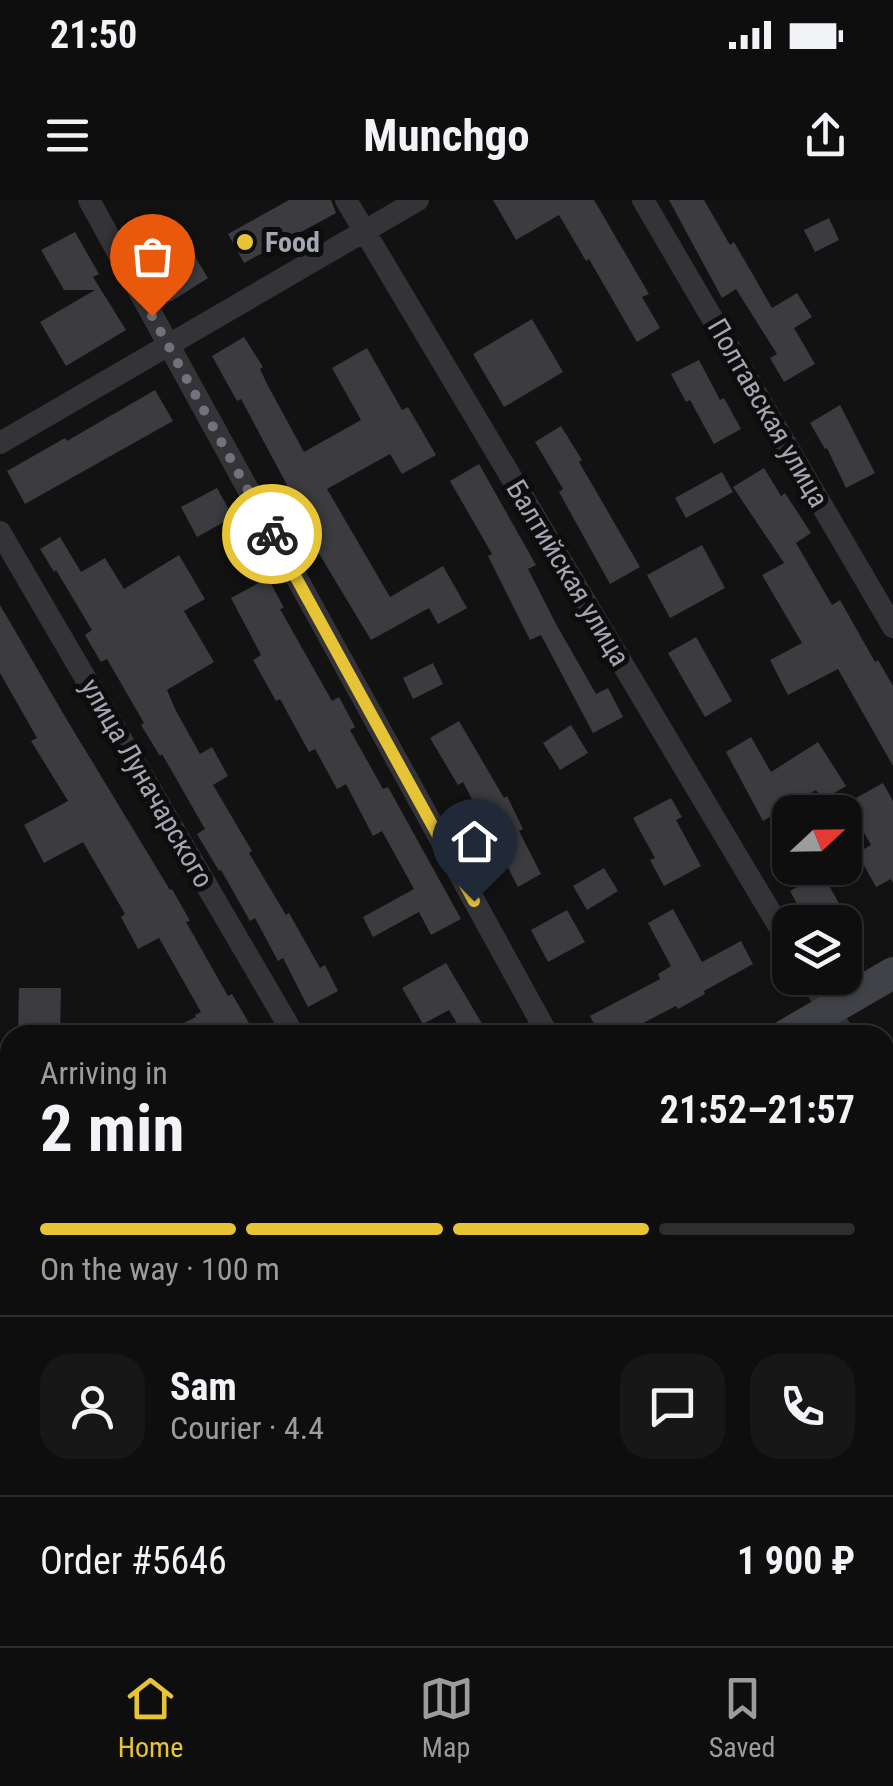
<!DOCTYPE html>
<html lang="en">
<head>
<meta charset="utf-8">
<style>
  :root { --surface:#0e0e0e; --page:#171717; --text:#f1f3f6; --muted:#9b9c9e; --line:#2e2e2e; --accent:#e6c436 }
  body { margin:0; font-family:"Roboto Condensed",sans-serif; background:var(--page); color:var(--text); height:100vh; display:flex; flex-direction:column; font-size:38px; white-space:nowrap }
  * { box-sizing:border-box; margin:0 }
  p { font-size:32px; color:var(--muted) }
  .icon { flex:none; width:55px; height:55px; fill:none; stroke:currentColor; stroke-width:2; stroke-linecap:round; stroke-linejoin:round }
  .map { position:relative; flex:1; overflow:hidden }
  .panel { position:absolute; left:0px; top:825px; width:895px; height:622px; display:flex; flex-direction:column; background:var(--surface); border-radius:30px 30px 0 0; box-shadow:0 2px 8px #0004,0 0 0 2px var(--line) }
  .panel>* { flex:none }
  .needle { width:65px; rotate:68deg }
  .tools { position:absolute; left:772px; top:595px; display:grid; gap:20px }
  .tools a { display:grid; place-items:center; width:90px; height:90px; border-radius:20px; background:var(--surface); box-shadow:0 2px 8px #0004,0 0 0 2px var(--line); font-size:50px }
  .pin { position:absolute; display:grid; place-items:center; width:85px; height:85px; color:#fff; margin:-102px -42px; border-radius:50% 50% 50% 0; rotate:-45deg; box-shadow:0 0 10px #0007 }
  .pin .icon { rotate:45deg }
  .courier { position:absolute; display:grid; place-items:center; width:100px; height:100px; margin:-50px; border:8px solid #e6c436; border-radius:50%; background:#fff; color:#222; box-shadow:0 2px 12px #0007 }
  .headline em { font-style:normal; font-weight:700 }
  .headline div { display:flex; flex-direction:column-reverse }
  .headline { display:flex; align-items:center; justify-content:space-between; height:170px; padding:0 40px }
  h1 { font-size:65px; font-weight:700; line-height:75px }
  .bar { display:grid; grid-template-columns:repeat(4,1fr); gap:15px 10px; align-content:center; height:120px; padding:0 40px }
  .bar i { height:12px; border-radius:8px; background:var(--line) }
  .bar .active { background:var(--accent) }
  .bar p { grid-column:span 4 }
  .line { display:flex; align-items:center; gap:25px; padding:0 40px; border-top:2px solid var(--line) }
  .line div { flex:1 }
  .round { display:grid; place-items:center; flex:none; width:105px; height:105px; border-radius:30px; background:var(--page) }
  .status { display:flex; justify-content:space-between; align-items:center; height:70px; padding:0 50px; background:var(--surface); direction:ltr }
  .status svg { height:28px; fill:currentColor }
  header { display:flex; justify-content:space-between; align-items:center; height:130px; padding:0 40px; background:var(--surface); font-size:45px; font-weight:700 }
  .tabs { display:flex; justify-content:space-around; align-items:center; height:140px; border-top:2px solid var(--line); background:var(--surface); font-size:28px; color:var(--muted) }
  .tabs a { display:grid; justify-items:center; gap:5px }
  .tabs .active { color:var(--accent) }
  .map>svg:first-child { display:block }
</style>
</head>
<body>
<div class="status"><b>21:50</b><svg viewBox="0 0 49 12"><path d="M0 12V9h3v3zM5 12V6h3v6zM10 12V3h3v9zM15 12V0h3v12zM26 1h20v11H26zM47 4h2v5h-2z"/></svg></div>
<header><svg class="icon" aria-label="menu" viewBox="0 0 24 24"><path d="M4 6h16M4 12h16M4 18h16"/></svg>Munchgo<svg class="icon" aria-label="share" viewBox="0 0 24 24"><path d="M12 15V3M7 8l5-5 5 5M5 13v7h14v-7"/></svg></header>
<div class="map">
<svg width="893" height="1446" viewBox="0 0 893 1446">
  <rect width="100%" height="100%" fill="#121213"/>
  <path fill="#3c3c40" d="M 289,0 L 331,0 L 336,13 L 244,63 L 228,34 Z
    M 493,0 L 594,0 L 649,94 L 642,97 L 660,128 L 637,142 L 589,59 L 586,61 L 559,15 L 516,40 Z
    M 669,0 L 704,0 L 730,45 L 734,42 L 772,108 L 797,93 L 812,117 L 794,128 L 815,164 L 784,182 L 770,158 L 777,154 L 736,89 L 722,98 Z
    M 829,18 L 839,40 L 815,52 L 804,30 Z
    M 75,32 L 99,74 L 93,77 L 126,130 L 66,166 L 40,122 L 95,90 L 64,90 L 41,50 Z
    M 193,53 L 208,78 L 170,102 L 154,76 Z
    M 532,119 L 563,172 L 504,207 L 473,154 Z
    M 244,137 L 263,167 L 260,169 L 267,184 L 304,252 L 361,220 L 332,168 L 367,148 L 402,210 L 408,207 L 436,255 L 402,274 L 390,254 L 327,289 L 390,397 L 443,366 L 467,408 L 438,424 L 429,408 L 371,440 L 306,332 L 311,330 L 241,199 L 237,201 L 212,156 Z
    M 699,160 L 720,200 L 724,198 L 741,229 L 714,244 L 690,200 L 686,202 L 671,174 Z
    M 155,190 L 173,221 L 25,304 L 7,271 L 65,238 L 67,241 Z
    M 840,205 L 875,273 L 846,288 L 827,248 L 825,249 L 810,223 Z
    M 561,226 L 582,260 L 579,262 L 640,367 L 610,384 L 559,292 L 563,289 L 535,242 Z
    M 479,264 L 536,365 L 528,369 L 556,424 L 596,494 L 608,488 L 623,517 L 593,533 L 541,435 L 530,440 L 488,356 L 492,354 L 450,281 Z
    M 764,268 L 781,296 L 785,293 L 811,333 L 796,343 L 832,405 L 840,400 L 875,462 L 878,460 L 893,486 L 893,566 L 838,469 L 788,495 L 770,460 L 802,443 L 762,375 L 784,363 L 733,287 Z
    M 722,272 L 733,292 L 686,318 L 675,298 Z
    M 217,288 L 233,317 L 197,337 L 181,307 Z
    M 60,337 L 81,372 L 105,358 L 124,389 L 179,355 L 205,399 L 184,411 L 214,462 L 167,490 L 175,509 L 200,554 L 212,547 L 228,576 L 213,585 L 252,651 L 249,653 L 286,715 L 289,713 L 320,768 L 325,765 L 338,791 L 308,807 L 283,758 L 278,761 L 255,718 L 250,721 L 221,670 L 219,671 L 197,634 L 205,629 L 162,554 L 160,556 L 141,525 L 144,523 L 107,459 L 101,462 L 85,435 L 92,430 L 56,370 L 54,372 L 40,349 Z
    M 702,345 L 725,388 L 670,418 L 647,375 Z
    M 268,378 L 284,408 L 280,409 L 332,501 L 339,497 L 355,527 L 350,530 L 383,589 L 388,587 L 461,719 L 431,735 L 419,712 L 373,737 L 363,717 L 414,689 L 382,631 L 373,636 L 346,584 L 337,589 L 315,549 L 309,552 L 280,499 L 276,501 L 253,460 L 261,455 L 231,398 Z
    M 0,405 L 67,520 L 170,690 L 172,689 L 190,721 L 186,722 L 228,796 L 232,794 L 256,835 L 160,835 L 196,817 L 195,815 L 201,812 L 159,738 L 138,749 L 121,717 L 125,714 L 83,642 L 44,663 L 24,625 L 68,601 L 31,541 L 37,538 L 0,473 Z
    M 696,437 L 732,501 L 705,517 L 668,453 Z
    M 433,463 L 443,484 L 413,499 L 403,478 Z
    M 459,521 L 504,598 L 507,596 L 523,629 L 519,631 L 541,674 L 518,687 L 463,582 L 458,585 L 430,538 Z
    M 571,525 L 588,553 L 560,570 L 543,543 Z
    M 751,537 L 771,572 L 818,542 L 846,586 L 823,600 L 816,590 L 763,621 L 726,552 Z
    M 883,583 L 893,601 L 893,683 L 891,679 L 876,687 L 857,653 L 871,645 L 847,603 Z
    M 671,598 L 682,617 L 676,620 L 701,666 L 664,686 L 650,660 L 655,658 L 633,618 Z
    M 604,668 L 618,691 L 587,710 L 573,686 Z
    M 822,673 L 841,707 L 813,722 L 807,722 L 790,691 Z
    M 673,709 L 702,762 L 741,741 L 753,764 L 704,791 L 705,794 L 678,809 L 676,806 L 620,835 L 600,835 L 590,816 L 660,779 L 658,774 L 671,766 L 648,723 Z
    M 567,710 L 585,742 L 548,762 L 531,730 Z
    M 446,763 L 484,827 L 469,835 L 464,835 L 449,810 L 423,824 L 402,788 Z
    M 19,788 L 61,788 L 60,835 L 18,835 Z"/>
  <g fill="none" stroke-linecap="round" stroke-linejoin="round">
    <path stroke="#333338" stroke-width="22" d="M 89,0 L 548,835
      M 346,0 L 790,745
      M 643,0 L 893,427
      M 0,243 L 418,0
      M 0,332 L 294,835
      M 810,778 L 844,835
      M 885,904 L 893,918
      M 0,1302 L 10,1320
      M 885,1387 L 893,1400
      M 78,1438 L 83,1446
      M 356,1438 L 361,1446
      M 646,1438 L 651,1446"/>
    <path stroke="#414248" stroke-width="32" d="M 786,835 L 893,773
      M 0,1285 L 10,1279"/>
  </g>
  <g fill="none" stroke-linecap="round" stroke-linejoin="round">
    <path stroke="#71727b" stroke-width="10" stroke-dasharray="0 18" d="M 152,116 L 272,334"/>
    <path stroke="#e6c436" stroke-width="12" d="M 272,334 L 474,701"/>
  </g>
  <circle fill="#e6c436" stroke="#0d0d0e" stroke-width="4" cx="245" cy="42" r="10"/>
  <g text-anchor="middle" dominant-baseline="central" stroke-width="10" stroke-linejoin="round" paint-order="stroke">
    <g font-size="28" font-weight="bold" fill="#a4a6b3" stroke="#0d0d0e" text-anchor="start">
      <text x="265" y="42">Food</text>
    </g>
    <g font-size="28" fill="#a4a6b3" stroke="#0d0d0e">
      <text transform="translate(768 213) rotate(60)">Полтавская улица</text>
      <text transform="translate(568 373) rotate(59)">Балтийская улица</text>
      <text transform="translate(147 583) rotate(60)">улица Луначарского</text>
    </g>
  </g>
</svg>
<div class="tools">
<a><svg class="needle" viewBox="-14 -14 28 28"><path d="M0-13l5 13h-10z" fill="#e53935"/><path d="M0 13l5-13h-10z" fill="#9b9c9e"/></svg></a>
<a><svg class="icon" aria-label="layers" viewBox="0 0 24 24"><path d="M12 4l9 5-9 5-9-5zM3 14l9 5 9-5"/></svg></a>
</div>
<div class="pin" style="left:152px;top:116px;background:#ea580c"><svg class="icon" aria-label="bag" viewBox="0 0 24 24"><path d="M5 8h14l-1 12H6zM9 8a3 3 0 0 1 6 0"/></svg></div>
<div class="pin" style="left:474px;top:701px;background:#1f2937"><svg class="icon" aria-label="home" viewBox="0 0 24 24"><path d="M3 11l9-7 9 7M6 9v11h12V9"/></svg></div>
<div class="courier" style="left:272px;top:334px"><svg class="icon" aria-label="bike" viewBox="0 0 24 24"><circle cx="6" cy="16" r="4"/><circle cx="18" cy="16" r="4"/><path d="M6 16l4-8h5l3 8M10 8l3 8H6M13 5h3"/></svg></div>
<section class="panel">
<div class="headline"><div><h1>2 min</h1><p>Arriving in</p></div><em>21:52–21:57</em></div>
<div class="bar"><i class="active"></i><i class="active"></i><i class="active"></i><i></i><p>On the way · 100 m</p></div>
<div class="line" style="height:180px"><a class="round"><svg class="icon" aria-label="person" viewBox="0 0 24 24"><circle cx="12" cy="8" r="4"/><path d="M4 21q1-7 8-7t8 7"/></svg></a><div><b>Sam</b><p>Courier · 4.4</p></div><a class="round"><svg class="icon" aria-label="chat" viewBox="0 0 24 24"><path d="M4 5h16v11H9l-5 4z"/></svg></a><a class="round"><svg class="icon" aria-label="phone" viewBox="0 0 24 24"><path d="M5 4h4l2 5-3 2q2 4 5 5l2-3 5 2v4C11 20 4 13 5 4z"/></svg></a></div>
<div class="line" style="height:130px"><div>Order #5646</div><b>1 900 ₽</b></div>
</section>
</div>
<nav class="tabs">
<a class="active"><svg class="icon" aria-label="home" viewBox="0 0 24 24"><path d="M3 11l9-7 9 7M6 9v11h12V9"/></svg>Home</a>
<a><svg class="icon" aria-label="map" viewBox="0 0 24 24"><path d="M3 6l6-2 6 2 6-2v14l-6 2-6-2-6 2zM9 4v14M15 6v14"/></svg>Map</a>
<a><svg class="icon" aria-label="saved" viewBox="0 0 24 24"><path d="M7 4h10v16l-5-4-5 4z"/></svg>Saved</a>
</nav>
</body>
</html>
